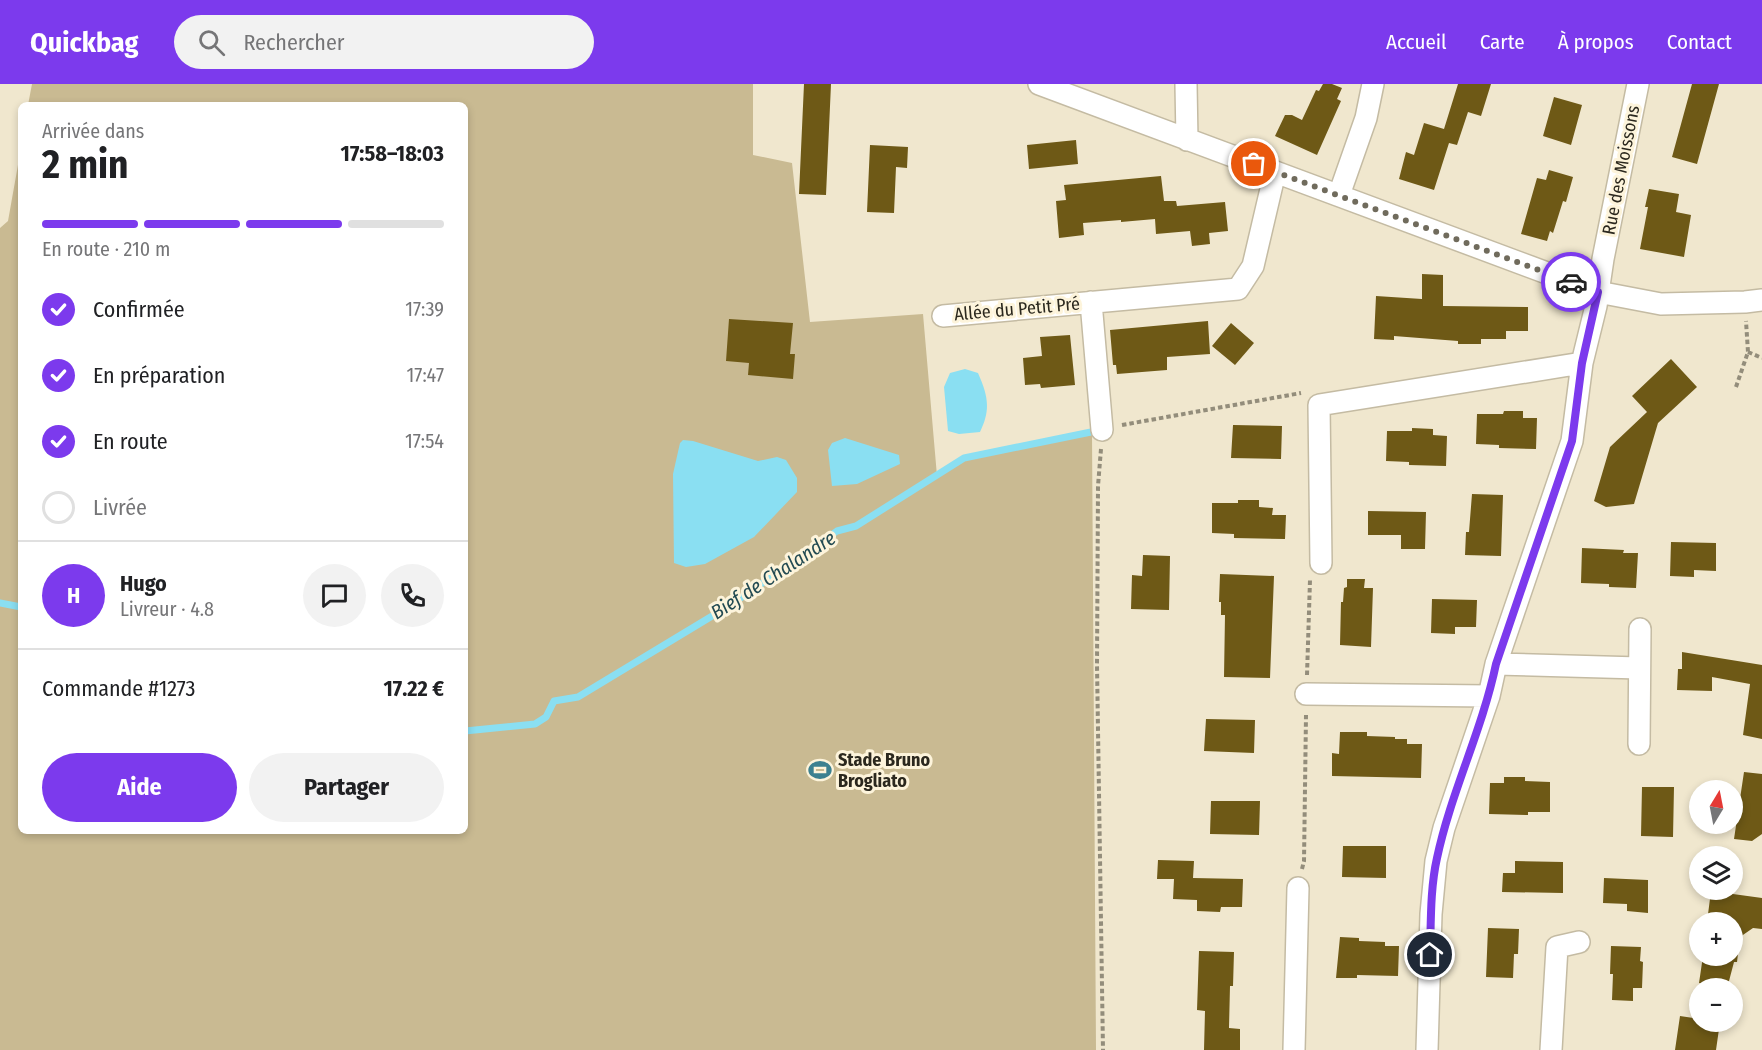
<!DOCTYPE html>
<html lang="fr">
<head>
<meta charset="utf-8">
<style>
  :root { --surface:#fff; --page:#f2f2f2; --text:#202124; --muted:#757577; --line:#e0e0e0; --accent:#7c3aed }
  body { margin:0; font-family:"Fira Sans Condensed",sans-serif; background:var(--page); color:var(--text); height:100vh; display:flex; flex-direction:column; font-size:22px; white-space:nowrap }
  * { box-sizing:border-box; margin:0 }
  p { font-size:20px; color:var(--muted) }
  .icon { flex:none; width:33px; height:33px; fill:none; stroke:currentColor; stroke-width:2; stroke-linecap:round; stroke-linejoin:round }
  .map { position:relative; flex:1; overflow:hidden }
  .drawer { position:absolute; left:18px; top:18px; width:450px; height:732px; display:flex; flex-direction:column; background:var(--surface); border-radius:9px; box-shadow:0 3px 9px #0003 }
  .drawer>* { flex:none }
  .needle { width:39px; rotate:10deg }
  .tools { position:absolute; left:1689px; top:696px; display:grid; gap:12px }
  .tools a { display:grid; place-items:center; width:54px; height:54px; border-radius:50%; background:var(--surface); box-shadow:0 3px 9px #0003; font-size:30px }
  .pin { position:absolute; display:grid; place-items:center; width:51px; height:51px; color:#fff; margin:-26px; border:3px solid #fff; border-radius:50%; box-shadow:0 2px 6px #0007 }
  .courier { position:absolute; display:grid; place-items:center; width:60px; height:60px; margin:-30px; border:4px solid #7c3aed; border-radius:50%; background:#fff; color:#222; box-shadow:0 2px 8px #0007 }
  .head em { font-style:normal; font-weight:700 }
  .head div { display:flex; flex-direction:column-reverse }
  .head { display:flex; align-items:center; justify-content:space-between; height:102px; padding:0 24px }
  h1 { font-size:39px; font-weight:700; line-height:45px }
  .bar { display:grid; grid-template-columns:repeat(4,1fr); gap:9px 6px; align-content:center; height:72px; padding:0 24px }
  .bar i { height:8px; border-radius:4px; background:var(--line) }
  .bar .selected { background:var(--accent) }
  .bar p { grid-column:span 4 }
  .line { display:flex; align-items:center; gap:15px; padding:0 24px; border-top:2px solid var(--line) }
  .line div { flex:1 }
  .round { display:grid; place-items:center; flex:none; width:63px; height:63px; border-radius:32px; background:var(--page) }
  ol { padding:0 24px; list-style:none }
  li { display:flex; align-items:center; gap:18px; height:66px }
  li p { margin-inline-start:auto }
  li .icon { padding:6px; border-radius:50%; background:var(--accent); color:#fff; stroke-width:4 }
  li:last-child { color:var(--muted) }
  li i { width:33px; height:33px; border:3px solid var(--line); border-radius:50% }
  .cta { display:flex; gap:12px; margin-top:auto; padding:12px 24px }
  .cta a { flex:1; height:69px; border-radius:36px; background:var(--accent); color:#fff; font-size:24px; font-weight:700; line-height:69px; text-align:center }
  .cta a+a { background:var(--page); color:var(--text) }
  header { display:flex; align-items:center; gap:36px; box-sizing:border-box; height:84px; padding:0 30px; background:var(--accent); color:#fff }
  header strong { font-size:28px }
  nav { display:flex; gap:33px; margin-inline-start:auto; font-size:21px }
  .search { width:420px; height:54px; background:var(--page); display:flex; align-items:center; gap:15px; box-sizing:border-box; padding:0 21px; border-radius:33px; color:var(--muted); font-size:22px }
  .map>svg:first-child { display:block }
</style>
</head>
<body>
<header>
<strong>Quickbag</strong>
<div class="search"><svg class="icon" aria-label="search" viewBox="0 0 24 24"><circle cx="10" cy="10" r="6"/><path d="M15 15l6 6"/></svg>Rechercher</div>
<nav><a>Accueil</a><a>Carte</a><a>À propos</a><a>Contact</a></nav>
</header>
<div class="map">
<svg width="1762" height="966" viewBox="0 0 1762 966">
  <rect width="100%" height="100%" fill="#f0e7ce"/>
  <path fill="#c9ba92" d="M 32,0 L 753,0 L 753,71 L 792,79 L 810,238 L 923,230 L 937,392 L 959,374 L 1092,350 L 1096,966 L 0,966 L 0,144 L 8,137 L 21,64 L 21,747 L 465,747 L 465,21 L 28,21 Z"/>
  <path fill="#8adff2" d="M 965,285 L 978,289 C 988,312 991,325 980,348 L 959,350 L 948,347 L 944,303 L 950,289 Z
    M 845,354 L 899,371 L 900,380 L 857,400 L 832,402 L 828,366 L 832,359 Z
    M 683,356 L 693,357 L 758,377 L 777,373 L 786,376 L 797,394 L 797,408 L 754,453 L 705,480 L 686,483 L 674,479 L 673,390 L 680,359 Z"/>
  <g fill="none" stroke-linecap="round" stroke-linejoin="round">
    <path stroke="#8adff2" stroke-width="7" d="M 0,519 L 21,523
      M 465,647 L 535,640 L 546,633 L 554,617 L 578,613 L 732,520 L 837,447 L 856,442 L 964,374 L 1091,348"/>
  </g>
  <path fill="#6e5916" d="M 804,0 L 831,0 L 826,111 L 799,110 Z
    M 1323,0 L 1332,0 L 1342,4 L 1337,15 L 1341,17 L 1317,71 L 1275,52 L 1285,31 L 1292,31 L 1302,36 L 1316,6 L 1319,7 Z
    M 1458,0 L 1491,0 L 1481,32 L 1468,28 L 1457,61 L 1449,59 L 1434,106 L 1399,95 L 1406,68 L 1414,71 L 1424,39 L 1444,45 Z
    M 1692,0 L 1719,0 L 1697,80 L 1672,73 Z
    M 1554,13 L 1582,21 L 1571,61 L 1543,52 Z
    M 1076,56 L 1078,80 L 1029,85 L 1027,61 Z
    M 870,61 L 908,63 L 907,84 L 896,83 L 894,129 L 867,128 Z
    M 1549,86 L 1573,93 L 1566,118 L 1563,117 L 1553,149 L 1550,147 L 1547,157 L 1521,150 L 1537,94 L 1546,96 Z
    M 1161,92 L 1164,117 L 1176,117 L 1177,122 L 1225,118 L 1228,147 L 1209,149 L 1210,160 L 1192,162 L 1190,147 L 1156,150 L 1155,135 L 1121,138 L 1121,136 L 1083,139 L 1084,151 L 1059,154 L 1056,117 L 1066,116 L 1064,101 Z
    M 1649,105 L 1679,110 L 1676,128 L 1691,131 L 1684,173 L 1640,165 L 1648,123 L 1645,123 Z
    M 1422,190 L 1443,191 L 1443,222 L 1528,223 L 1528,247 L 1506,247 L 1506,255 L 1481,255 L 1481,260 L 1458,260 L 1458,257 L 1394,252 L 1394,256 L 1374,255 L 1376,212 L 1422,215 Z
    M 729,235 L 793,239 L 790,270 L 795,270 L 793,295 L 748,291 L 749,279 L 726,277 Z
    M 1208,237 L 1210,270 L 1167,273 L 1167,286 L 1117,290 L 1116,281 L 1113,281 L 1110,246 Z
    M 1231,239 L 1254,259 L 1235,281 L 1212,262 Z
    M 1070,251 L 1075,301 L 1041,304 L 1040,300 L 1025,301 L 1023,274 L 1042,272 L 1040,253 Z
    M 1671,275 L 1697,303 L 1658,339 L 1634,420 L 1606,423 L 1594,417 L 1610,363 L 1647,328 L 1632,312 Z
    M 1504,327 L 1523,327 L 1523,334 L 1537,334 L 1536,365 L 1499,364 L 1499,361 L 1476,360 L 1477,330 L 1503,330 Z
    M 1233,341 L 1282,342 L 1281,375 L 1231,374 Z
    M 1412,344 L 1433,345 L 1433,351 L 1447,352 L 1446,382 L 1409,381 L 1409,378 L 1386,377 L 1387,347 L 1412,347 Z
    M 1472,410 L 1503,411 L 1501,472 L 1465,471 L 1466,448 L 1469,448 Z
    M 1238,416 L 1259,416 L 1259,423 L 1273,424 L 1272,431 L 1286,431 L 1285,455 L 1234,454 L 1234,450 L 1212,449 L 1212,419 L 1238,419 Z
    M 1368,427 L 1426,428 L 1425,465 L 1401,465 L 1401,451 L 1368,451 Z
    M 1671,458 L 1716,459 L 1716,487 L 1694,486 L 1694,493 L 1670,492 Z
    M 1582,464 L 1624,466 L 1623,469 L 1638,469 L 1636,504 L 1609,503 L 1609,500 L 1581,499 Z
    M 1143,471 L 1170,472 L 1169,526 L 1131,525 L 1132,491 L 1142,492 Z
    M 1220,490 L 1274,492 L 1270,594 L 1224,593 L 1225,531 L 1221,531 L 1221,518 L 1219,518 Z
    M 1347,495 L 1365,495 L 1364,504 L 1373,504 L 1371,563 L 1340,561 L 1341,518 L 1343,518 L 1344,504 L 1347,503 Z
    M 1432,515 L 1477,516 L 1476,543 L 1455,543 L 1455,550 L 1431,549 Z
    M 1682,568 L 1762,581 L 1762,655 L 1743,651 L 1750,600 L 1712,593 L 1712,607 L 1677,606 L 1678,585 L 1682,585 Z
    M 1206,635 L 1255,636 L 1254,669 L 1204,667 Z
    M 1340,648 L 1367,648 L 1367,652 L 1395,653 L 1395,655 L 1407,655 L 1407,660 L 1422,660 L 1421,694 L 1332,692 L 1332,669 L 1339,670 Z
    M 1744,688 L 1762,690 L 1762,750 L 1752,757 L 1734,755 Z
    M 1504,693 L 1525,693 L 1525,697 L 1550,698 L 1550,728 L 1528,728 L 1528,731 L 1489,730 L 1490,699 L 1504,699 Z
    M 1642,703 L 1674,703 L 1673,753 L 1641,752 Z
    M 1211,717 L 1260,717 L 1259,751 L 1210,750 Z
    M 1343,762 L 1386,762 L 1386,794 L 1342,793 Z
    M 1158,776 L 1194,777 L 1193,794 L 1243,795 L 1242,823 L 1221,823 L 1220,828 L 1197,827 L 1197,816 L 1173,815 L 1174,795 L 1157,795 Z
    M 1515,777 L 1563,778 L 1563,809 L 1502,808 L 1503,789 L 1515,789 Z
    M 1604,794 L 1648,796 L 1648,829 L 1627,827 L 1627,820 L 1603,819 Z
    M 1711,807 L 1762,814 L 1762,845 L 1753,844 L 1740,853 L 1737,878 L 1734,878 L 1729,897 L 1722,902 L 1699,899 L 1703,872 L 1732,872 L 1732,838 L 1707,838 Z
    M 1488,844 L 1519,845 L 1518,870 L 1514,870 L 1513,894 L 1486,893 Z
    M 1340,853 L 1359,854 L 1359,857 L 1385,858 L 1385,862 L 1399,862 L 1398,892 L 1357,891 L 1357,894 L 1336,894 Z
    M 1611,862 L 1641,863 L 1640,877 L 1643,878 L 1642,904 L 1633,904 L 1633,917 L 1612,916 L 1613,890 L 1610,890 Z
    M 1199,867 L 1234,868 L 1233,902 L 1230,902 L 1229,944 L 1240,945 L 1240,966 L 1204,966 L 1205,927 L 1197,926 Z
    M 1680,932 L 1700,935 L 1700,938 L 1720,938 L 1716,966 L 1675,966 Z"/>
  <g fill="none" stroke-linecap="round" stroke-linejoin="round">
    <g stroke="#c4bba3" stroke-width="24">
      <path id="minor" d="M 1039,0 L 1598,208 L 1661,220 L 1745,218 L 1762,216
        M 1186,0 L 1187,56
        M 1339,111 L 1366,34 L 1373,0
        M 1091,218 L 1102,346
        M 943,232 L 1238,205 L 1253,182 L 1275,88
        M 1321,479 L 1319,321 L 1582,279
        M 1496,580 L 1639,584
        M 1306,610 L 1489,612
        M 1639,660 L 1640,545
        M 1294,966 L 1298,804
        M 1427,966 L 1431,830 L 1436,777 L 1444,744 L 1489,612 L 1496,580 L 1572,357 L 1582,279 L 1596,222 L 1603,175 L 1638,0
        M 1551,966 L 1557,863 L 1579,858"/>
    </g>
    <path stroke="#938d7b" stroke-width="4" stroke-dasharray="4.5 3" stroke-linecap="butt" d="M 1748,268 L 1762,274
      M 1736,303 L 1748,268 L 1746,237
      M 1122,341 L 1301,309
      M 1101,365 L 1098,402 L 1097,581 L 1103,966
      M 1307,591 L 1310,496
      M 1302,785 L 1304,777 L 1306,631"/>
    <use href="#minor" stroke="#fff" stroke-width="21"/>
  </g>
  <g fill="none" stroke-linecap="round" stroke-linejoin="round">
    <path stroke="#706b5c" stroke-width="6" stroke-dasharray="0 10.8" d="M 1254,80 L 1571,198"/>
    <path stroke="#7c3aed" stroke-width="8" d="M 1430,871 C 1431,839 1430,805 1437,774 C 1451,708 1482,647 1496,580 L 1572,357 L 1582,279 L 1598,208 L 1571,198"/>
  </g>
  <defs>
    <g id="stadium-bare" transform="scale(1.8)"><path d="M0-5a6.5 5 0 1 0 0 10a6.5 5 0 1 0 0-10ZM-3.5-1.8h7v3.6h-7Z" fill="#3d8190" stroke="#fdf4db" stroke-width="2.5" paint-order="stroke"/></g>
  </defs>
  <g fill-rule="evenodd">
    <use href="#stadium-bare" x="820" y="686"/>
  </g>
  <g text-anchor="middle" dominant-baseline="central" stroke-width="6" stroke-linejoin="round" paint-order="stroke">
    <g font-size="18" fill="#2b281e" stroke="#fdf4db">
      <text transform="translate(1621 86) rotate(-79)">Rue des Moissons</text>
      <text transform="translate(1017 225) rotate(-5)">Allée du Petit Pré</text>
    </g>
    <g font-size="18" font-weight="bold" fill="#2b281e" stroke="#fdf4db" text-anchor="start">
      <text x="838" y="676">Stade Bruno<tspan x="838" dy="21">Brogliato</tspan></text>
    </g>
    <g font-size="20" font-style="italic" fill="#224a52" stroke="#fdf4db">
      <text transform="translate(773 491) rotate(-33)">Bief de Chalandre</text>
    </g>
  </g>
</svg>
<div class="tools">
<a><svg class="needle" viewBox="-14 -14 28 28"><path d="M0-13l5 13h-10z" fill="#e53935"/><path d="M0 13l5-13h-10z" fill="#757577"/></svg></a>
<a><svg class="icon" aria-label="layers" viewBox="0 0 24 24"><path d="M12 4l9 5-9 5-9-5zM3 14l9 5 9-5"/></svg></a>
<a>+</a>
<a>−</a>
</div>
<div class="pin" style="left:1254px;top:80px;background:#ea580c"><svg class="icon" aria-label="bag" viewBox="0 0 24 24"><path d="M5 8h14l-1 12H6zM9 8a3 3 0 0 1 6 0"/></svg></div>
<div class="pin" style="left:1430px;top:871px;background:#1f2937"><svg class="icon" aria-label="home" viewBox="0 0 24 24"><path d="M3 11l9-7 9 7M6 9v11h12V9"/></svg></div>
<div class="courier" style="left:1571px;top:198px"><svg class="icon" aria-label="car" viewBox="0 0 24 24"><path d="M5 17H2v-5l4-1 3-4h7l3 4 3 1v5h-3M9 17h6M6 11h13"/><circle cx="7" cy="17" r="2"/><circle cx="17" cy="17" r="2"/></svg></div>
<section class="drawer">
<div class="head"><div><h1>2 min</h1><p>Arrivée dans</p></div><em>17:58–18:03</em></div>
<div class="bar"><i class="selected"></i><i class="selected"></i><i class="selected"></i><i></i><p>En route · 210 m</p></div>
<ol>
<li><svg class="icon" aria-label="check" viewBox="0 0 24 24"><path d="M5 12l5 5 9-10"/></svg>Confirmée<p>17:39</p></li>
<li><svg class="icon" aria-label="check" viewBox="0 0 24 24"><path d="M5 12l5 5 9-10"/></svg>En préparation<p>17:47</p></li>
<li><svg class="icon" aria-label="check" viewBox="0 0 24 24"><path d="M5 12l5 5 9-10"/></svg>En route<p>17:54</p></li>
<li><i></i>Livrée</li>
</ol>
<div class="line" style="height:108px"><b class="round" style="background:var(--accent);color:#fff">H</b><div><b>Hugo</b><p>Livreur · 4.8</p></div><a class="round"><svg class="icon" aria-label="chat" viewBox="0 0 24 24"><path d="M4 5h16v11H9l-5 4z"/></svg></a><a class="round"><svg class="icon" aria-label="phone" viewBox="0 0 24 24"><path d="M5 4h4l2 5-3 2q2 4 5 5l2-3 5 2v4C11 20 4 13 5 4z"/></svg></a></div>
<div class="line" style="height:78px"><div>Commande #1273</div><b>17.22 €</b></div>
<div class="cta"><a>Aide</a><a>Partager</a></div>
</section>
</div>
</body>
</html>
